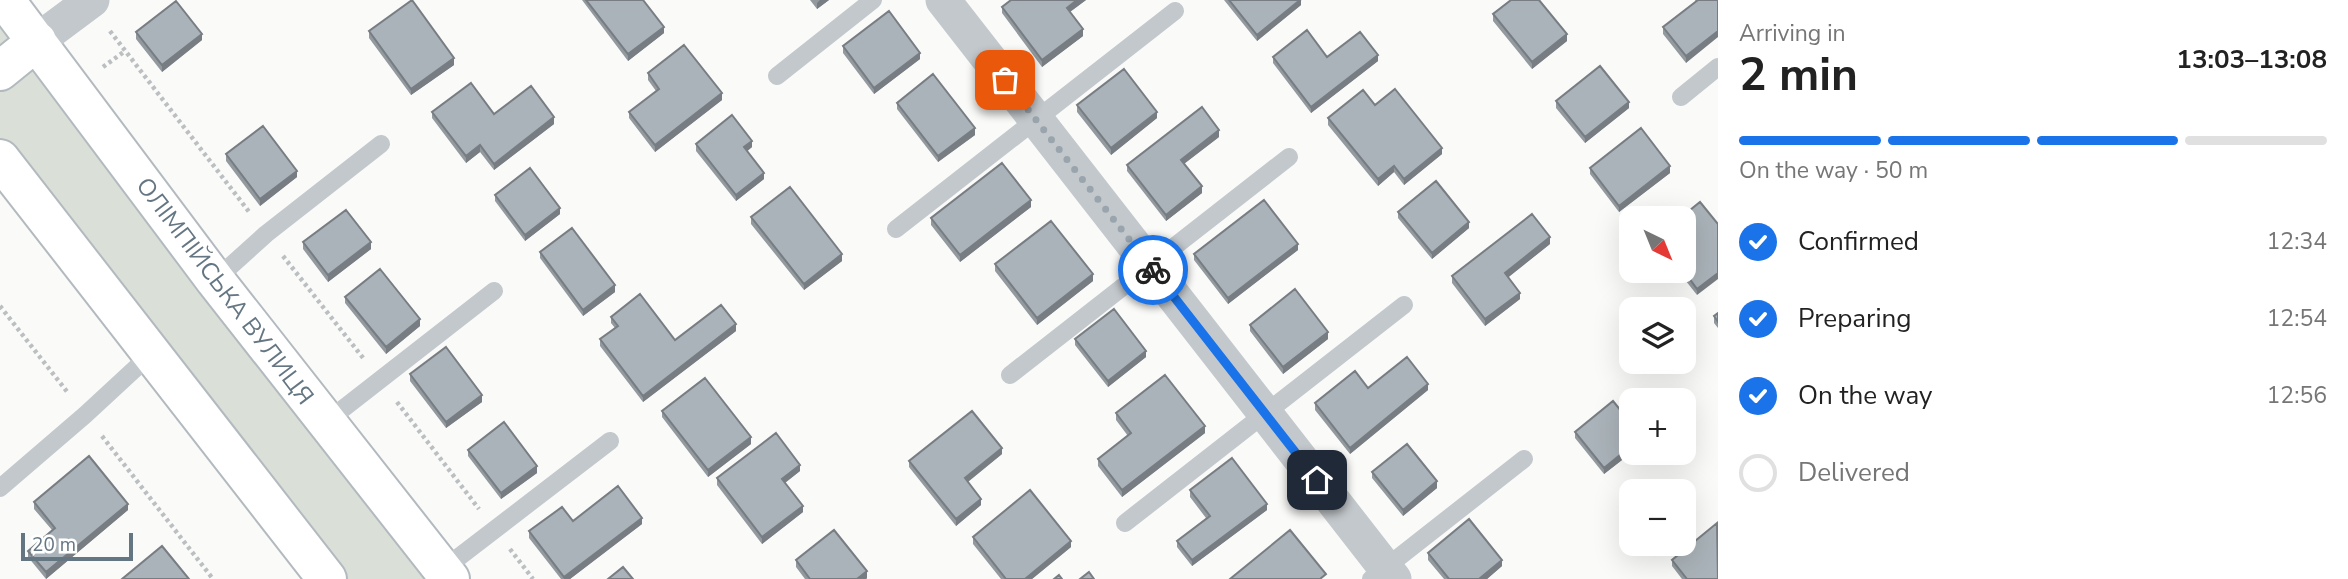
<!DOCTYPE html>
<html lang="en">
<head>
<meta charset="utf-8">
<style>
  :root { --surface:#fff; --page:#f2f2f2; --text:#222; --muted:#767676; --line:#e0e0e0; --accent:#1a73e8 }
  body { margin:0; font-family:"Nunito Sans",sans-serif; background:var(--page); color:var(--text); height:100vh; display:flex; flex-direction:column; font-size:26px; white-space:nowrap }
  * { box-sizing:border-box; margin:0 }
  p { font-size:23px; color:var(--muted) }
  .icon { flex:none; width:38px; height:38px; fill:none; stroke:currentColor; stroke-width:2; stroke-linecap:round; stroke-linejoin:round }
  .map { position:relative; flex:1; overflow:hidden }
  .side { display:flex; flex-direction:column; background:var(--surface); width:630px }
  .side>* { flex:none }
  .needle { width:46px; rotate:137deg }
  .tools { position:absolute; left:1619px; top:206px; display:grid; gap:14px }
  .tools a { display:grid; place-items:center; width:77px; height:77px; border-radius:14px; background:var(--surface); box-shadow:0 7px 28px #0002; font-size:35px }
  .scale { position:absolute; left:21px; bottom:18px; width:112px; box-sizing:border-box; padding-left:7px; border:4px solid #657683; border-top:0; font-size:19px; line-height:24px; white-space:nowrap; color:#657683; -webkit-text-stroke:5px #fff; paint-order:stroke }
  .pin { position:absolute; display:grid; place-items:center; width:60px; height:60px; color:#fff; margin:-30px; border-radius:14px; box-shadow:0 4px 10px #0006 }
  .courier { position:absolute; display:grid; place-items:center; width:70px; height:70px; margin:-35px; border:5px solid #1a73e8; border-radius:50%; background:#fff; color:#222; box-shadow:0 2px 9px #0007 }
  .headline em { font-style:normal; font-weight:700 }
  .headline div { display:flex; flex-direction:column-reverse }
  .headline { display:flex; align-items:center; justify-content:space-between; height:119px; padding:0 21px }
  h1 { font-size:46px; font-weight:700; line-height:52px }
  .bar { display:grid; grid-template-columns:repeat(4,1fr); gap:10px 7px; align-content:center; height:84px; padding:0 21px }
  .bar i { height:9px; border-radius:5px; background:var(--line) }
  .bar .selected { background:var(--accent) }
  .bar p { grid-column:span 4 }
  ol { padding:0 21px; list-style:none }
  li { display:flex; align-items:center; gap:21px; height:77px }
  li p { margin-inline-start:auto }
  li .icon { padding:7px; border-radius:50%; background:var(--accent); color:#fff; stroke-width:4 }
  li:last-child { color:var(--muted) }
  li i { width:38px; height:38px; border:4px solid var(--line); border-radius:50% }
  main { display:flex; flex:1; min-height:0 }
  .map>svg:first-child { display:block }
</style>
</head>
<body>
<main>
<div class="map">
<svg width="1718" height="579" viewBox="0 0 1718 579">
  <rect width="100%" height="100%" fill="#fafaf8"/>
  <path fill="#dadfd7" d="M 0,0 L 451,579 L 331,579 L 0,155 Z"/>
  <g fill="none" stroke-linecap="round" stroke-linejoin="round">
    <g stroke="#b3babf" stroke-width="42">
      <path id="secondary" d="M 5,0 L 215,280 L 450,579
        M 0,71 L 37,41
        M 0,159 L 327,579"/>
    </g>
    <path stroke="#bbbfc2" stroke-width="4.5" stroke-dasharray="3.5 3.5" stroke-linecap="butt" d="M 110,31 L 250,213
      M 103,67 L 125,51
      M 283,256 L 364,359
      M 0,306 L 68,393
      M 397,402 L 479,509
      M 102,436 L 213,579
      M 510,549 L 533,579"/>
    <path stroke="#c3c8cc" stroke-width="18" d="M 777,76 L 873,0
      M 1681,97 L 1718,67
      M 896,229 L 1175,11
      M 215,280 L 266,234 L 381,144
      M 1010,375 L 1289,157
      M 326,422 L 494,291
      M 0,488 L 85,415 L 151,354
      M 1125,523 L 1404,305
      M 442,570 L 610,441
      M 1371,579 L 1524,459"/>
    <path stroke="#c3c8cc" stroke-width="35" d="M 943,0 L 1394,579
      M 37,41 L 92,0"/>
    <use href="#secondary" stroke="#fff" stroke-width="38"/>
  </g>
  <path fill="#929a9f" d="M 582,0 L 643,0 L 664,33 L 628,61 Z
    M 810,0 L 829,0 L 817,9 Z
    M 1011,0 L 1086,0 L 1070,12 L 1083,36 L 1042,67 L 1002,13 L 1002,7 Z
    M 1224,0 L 1301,0 L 1301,5 L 1257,41 Z
    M 1695,0 L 1718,0 L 1686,63 L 1663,34 L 1663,27 L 1696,2 Z
    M 1493,14 L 1567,41 L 1532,69 L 1493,21 Z
    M 369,31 L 454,65 L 411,95 L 369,38 Z
    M 136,32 L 202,40 L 162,72 L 136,39 Z
    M 843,46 L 920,59 L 874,94 L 843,53 Z
    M 1273,57 L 1327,57 L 1378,61 L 1311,113 L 1273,63 Z
    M 648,73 L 722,100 L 655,152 L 629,118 L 629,112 L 656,91 L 648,80 Z
    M 1556,101 L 1629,108 L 1585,143 L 1556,108 Z
    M 897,103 L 975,135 L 938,162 L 897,109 Z
    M 1077,105 L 1157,118 L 1111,155 L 1077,112 Z
    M 1375,105 L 1442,154 L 1404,185 L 1394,172 L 1378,186 L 1328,125 L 1328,118 Z
    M 432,112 L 494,114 L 554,124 L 494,170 L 480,152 L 466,163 L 432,118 Z
    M 1219,137 L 1184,164 L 1202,193 L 1166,221 L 1127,171 L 1127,165 Z
    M 696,144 L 752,147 L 747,151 L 764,179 L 736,201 L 696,151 Z
    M 226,154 L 297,177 L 260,206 L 226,161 Z
    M 1590,168 L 1670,173 L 1619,212 L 1590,174 Z
    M 495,195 L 560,214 L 525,241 L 495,201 Z
    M 1700,202 L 1697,295 L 1678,271 L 1684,271 Z
    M 1031,207 L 960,262 L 931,225 L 931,218 Z
    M 1398,212 L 1469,228 L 1432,259 L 1398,218 Z
    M 751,217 L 842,261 L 804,290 L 751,224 Z
    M 303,242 L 371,249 L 328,282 L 303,249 Z
    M 1550,244 L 1508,277 L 1520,299 L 1485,326 L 1452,283 L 1452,276 Z
    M 1298,250 L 1228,304 L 1194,260 L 1194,254 Z
    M 540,252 L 615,292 L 583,316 L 540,258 Z
    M 995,264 L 1093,281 L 1037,325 L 995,271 Z
    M 345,297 L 420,326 L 386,354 L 345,303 Z
    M 1718,313 L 1718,328 L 1714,323 L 1714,316 Z
    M 611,317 L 675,340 L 736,331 L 643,402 L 600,346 L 600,339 L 615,328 L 611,323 Z
    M 1250,325 L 1328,339 L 1283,374 L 1250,331 Z
    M 1075,339 L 1146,357 L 1108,387 L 1075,345 Z
    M 410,374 L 482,402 L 446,428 L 410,381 Z
    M 1368,388 L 1428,390 L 1350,454 L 1315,410 L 1315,403 Z
    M 662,411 L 751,444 L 708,477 L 662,417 Z
    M 1116,413 L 1205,433 L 1122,497 L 1098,466 L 1098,459 L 1128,436 L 1116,420 Z
    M 1631,423 L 1631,453 L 1604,474 L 1575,438 L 1575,432 Z
    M 468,450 L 537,473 L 501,499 L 468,456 Z
    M 1002,454 L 968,482 L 981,505 L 956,526 L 909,467 L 909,461 Z
    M 800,471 L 785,483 L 803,512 L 762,544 L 717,485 L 717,478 Z
    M 1372,472 L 1437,488 L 1403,516 L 1372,478 Z
    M 1190,490 L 1267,510 L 1192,566 L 1177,547 L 1177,541 L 1206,518 L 1190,497 Z
    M 34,502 L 128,510 L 46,579 L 28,557 L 28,551 L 52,530 L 34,509 Z
    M 573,521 L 642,524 L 570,579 L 561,579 L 529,538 L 529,531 Z
    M 973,537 L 1071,547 L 1032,579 L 1001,579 L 973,544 Z
    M 1428,553 L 1502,566 L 1487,579 L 1444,579 L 1428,560 Z
    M 796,560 L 867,578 L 866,579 L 805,579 L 796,567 Z
    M 1672,560 L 1718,579 L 1682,579 L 1672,566 Z"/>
  <path fill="#777d82" d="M 820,0 L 829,0 L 817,9 L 817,3 Z
    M 1077,0 L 1086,0 L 1067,14 L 1067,8 Z
    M 1300,0 L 1301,0 L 1301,5 L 1257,41 L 1257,35 Z
    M 664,27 L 664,33 L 628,61 L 628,54 Z
    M 1083,29 L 1083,36 L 1042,67 L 1042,60 Z
    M 1718,31 L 1718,37 L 1686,63 L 1686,56 Z
    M 202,34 L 202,40 L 162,72 L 162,65 Z
    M 1567,34 L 1567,41 L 1532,69 L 1532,62 Z
    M 920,53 L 920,59 L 874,94 L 874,88 Z
    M 1378,55 L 1378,61 L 1311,113 L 1311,107 Z
    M 454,58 L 454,65 L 411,95 L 411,89 Z
    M 722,93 L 722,100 L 655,152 L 655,145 Z
    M 1629,102 L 1629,108 L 1585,143 L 1585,137 Z
    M 1157,112 L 1157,118 L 1111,155 L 1111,148 Z
    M 554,117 L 554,124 L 494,170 L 494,164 Z
    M 975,128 L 975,135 L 938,162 L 938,156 Z
    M 1219,130 L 1219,137 L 1181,166 L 1181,160 Z
    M 752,141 L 752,147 L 744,154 L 744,147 Z
    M 480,145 L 480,152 L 466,163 L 466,156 Z
    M 1442,148 L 1442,154 L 1404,185 L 1404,179 Z
    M 1394,166 L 1394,172 L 1378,186 L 1378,179 Z
    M 1670,166 L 1670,173 L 1619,212 L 1619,206 Z
    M 297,171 L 297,177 L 260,206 L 260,199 Z
    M 764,173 L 764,179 L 736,201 L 736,195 Z
    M 1202,186 L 1202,193 L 1166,221 L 1166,215 Z
    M 1031,200 L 1031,207 L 960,262 L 960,255 Z
    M 560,208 L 560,214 L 525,241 L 525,235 Z
    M 1469,222 L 1469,228 L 1432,259 L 1432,253 Z
    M 1550,237 L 1550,244 L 1505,280 L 1505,273 Z
    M 371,242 L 371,249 L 328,282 L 328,275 Z
    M 1298,244 L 1298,250 L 1228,304 L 1228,298 Z
    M 842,254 L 842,261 L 804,290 L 804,284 Z
    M 1718,273 L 1718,279 L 1697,295 L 1697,289 Z
    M 1093,274 L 1093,281 L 1037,325 L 1037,318 Z
    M 615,285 L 615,292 L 583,316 L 583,310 Z
    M 1520,293 L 1520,299 L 1485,326 L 1485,319 Z
    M 420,319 L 420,326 L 386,354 L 386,347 Z
    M 736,324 L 736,331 L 643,402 L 643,396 Z
    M 1328,332 L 1328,339 L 1283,374 L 1283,367 Z
    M 1146,351 L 1146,357 L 1108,387 L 1108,381 Z
    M 1428,384 L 1428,390 L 1350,454 L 1350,448 Z
    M 482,395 L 482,402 L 446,428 L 446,422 Z
    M 1205,426 L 1205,433 L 1122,497 L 1122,490 Z
    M 751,437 L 751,444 L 708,477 L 708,470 Z
    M 1631,446 L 1631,453 L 1604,474 L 1604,468 Z
    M 1002,448 L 1002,454 L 965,484 L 965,478 Z
    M 800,465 L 800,471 L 782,485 L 782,479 Z
    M 537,466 L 537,473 L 501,499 L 501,493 Z
    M 1437,481 L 1437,488 L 1403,516 L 1403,510 Z
    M 981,499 L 981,505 L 956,526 L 956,519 Z
    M 128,504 L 128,510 L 46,579 L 46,572 Z
    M 1267,504 L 1267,510 L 1192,566 L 1192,560 Z
    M 803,506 L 803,512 L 762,544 L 762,537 Z
    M 642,518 L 642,524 L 570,579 L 564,579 L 564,577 Z
    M 1071,541 L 1071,547 L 1032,579 L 1025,579 Z
    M 1502,560 L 1502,566 L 1487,579 L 1479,579 Z
    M 867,571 L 867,578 L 866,579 L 857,579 Z"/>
  <path fill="#aab3b9" stroke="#777d82" stroke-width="2" d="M 412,0 L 454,58 L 411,89 L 369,31 Z
    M 586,0 L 643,0 L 664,27 L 628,54 Z
    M 1011,0 L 1077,0 L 1067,8 L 1083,29 L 1042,60 L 1002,7 Z
    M 1229,0 L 1300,0 L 1257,35 Z
    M 1511,0 L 1539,0 L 1567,34 L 1532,62 L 1493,14 Z
    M 1698,0 L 1718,0 L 1718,31 L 1686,56 L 1663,27 Z
    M 176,1 L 202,34 L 162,65 L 136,32 Z
    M 889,11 L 920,53 L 874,88 L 843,46 Z
    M 1307,30 L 1327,57 L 1360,32 L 1378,55 L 1311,107 L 1273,57 Z
    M 684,45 L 722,93 L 655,145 L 629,112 L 659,89 L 648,73 Z
    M 1600,66 L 1629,102 L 1585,137 L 1556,101 Z
    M 1124,69 L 1157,112 L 1111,148 L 1077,105 Z
    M 933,74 L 975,128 L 938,156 L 897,103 Z
    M 471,83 L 494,114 L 531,86 L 554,117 L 494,164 L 480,145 L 466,156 L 432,112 Z
    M 1395,89 L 1442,148 L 1404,179 L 1394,166 L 1378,179 L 1328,118 L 1363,90 L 1375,105 Z
    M 1202,107 L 1219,130 L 1181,160 L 1202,186 L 1166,215 L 1127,165 Z
    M 732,115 L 752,141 L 744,147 L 764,173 L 736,195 L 696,144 Z
    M 263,126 L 297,171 L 260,199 L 226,154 Z
    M 1641,128 L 1670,166 L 1619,206 L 1590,168 Z
    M 1002,163 L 1031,200 L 960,255 L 931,218 Z
    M 530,168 L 560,208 L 525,235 L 495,195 Z
    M 1436,181 L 1469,222 L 1432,253 L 1398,212 Z
    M 790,187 L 842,254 L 804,284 L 751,217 Z
    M 1264,200 L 1298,244 L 1228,298 L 1194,254 Z
    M 1700,202 L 1718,224 L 1718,273 L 1697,289 L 1684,271 L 1684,219 L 1679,219 Z
    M 346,210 L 371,242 L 328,275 L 303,242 Z
    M 1532,214 L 1550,237 L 1505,273 L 1520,293 L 1485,319 L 1452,276 Z
    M 1051,221 L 1093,274 L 1037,318 L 995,264 Z
    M 572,228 L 615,285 L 583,310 L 540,252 Z
    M 380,269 L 420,319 L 386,347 L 345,297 Z
    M 1295,289 L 1328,332 L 1283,367 L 1250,325 Z
    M 640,294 L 675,340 L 721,305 L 736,324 L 643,396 L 600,339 L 618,326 L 611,317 Z
    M 1114,309 L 1146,351 L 1108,381 L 1075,339 Z
    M 1718,313 L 1718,322 L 1714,316 Z
    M 446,347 L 482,395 L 446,422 L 410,374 Z
    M 1407,357 L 1428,384 L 1350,448 L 1315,403 L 1355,371 L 1368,388 Z
    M 1165,375 L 1205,426 L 1122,490 L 1098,459 L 1131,433 L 1116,413 Z
    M 705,378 L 751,437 L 708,470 L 662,411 Z
    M 1613,401 L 1631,423 L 1631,446 L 1604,468 L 1575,432 Z
    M 972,411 L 1002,448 L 965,478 L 981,499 L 956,519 L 909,461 Z
    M 504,422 L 537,466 L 501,493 L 468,450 Z
    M 776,433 L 800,465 L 782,479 L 803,506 L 762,537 L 717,478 Z
    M 1407,444 L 1437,481 L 1403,510 L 1372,472 Z
    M 89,456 L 128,504 L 46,572 L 28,551 L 55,528 L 34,502 Z
    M 1232,458 L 1267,504 L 1192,560 L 1177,541 L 1210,516 L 1190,490 Z
    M 618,486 L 642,518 L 564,577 L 529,531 L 562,507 L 573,521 Z
    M 1030,490 L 1071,541 L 1025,579 L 1006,579 L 973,537 Z
    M 1469,519 L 1502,560 L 1479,579 L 1449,579 L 1428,553 Z
    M 1717,523 L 1718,579 L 1687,579 L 1672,560 Z
    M 834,530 L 867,571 L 857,579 L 810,579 L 796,560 Z
    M 1290,530 L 1326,574 L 1320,579 L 1230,579 Z
    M 162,546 L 189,579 L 122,579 Z
    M 623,567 L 633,579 L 608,579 Z
    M 1089,572 L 1094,579 L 1080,579 Z
    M 1059,575 L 1062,579 L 1054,579 Z"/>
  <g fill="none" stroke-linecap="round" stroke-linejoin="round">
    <path stroke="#99a4ac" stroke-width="7" stroke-dasharray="0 12.6" d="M 1005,80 L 1153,270"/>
    <path stroke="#1a73e8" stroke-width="9" d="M 1153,270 L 1317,480"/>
  </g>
  <g text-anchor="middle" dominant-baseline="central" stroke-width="7" stroke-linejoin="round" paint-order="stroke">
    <g font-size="24" fill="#657683" stroke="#fff">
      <text transform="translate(225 291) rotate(53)">ОЛІМПІЙСЬКА ВУЛИЦЯ</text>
    </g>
  </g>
</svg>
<div class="tools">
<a><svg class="needle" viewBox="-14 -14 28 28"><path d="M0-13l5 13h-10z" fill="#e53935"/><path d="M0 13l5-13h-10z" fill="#767676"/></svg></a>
<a><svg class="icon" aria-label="layers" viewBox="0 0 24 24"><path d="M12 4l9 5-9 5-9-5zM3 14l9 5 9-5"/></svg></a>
<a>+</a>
<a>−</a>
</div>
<div class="scale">20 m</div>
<div class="pin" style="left:1005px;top:80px;background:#ea580c"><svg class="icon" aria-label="bag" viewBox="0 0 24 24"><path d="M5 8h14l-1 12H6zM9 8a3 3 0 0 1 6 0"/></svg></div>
<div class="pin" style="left:1317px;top:480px;background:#1f2937"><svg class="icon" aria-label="home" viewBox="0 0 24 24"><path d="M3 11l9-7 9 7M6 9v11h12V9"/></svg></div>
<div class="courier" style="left:1153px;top:270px"><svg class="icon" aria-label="bike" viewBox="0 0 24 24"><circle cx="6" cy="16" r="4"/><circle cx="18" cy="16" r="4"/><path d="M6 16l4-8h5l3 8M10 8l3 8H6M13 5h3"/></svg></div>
</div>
<section class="side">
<div class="headline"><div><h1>2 min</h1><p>Arriving in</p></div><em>13:03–13:08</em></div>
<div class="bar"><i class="selected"></i><i class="selected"></i><i class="selected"></i><i></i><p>On the way · 50 m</p></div>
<ol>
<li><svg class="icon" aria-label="check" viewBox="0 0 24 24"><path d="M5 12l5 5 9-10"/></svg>Confirmed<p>12:34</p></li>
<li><svg class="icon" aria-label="check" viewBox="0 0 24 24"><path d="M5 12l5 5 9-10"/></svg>Preparing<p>12:54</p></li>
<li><svg class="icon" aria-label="check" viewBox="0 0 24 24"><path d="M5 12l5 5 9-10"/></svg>On the way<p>12:56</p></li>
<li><i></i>Delivered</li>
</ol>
</section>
</main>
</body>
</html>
